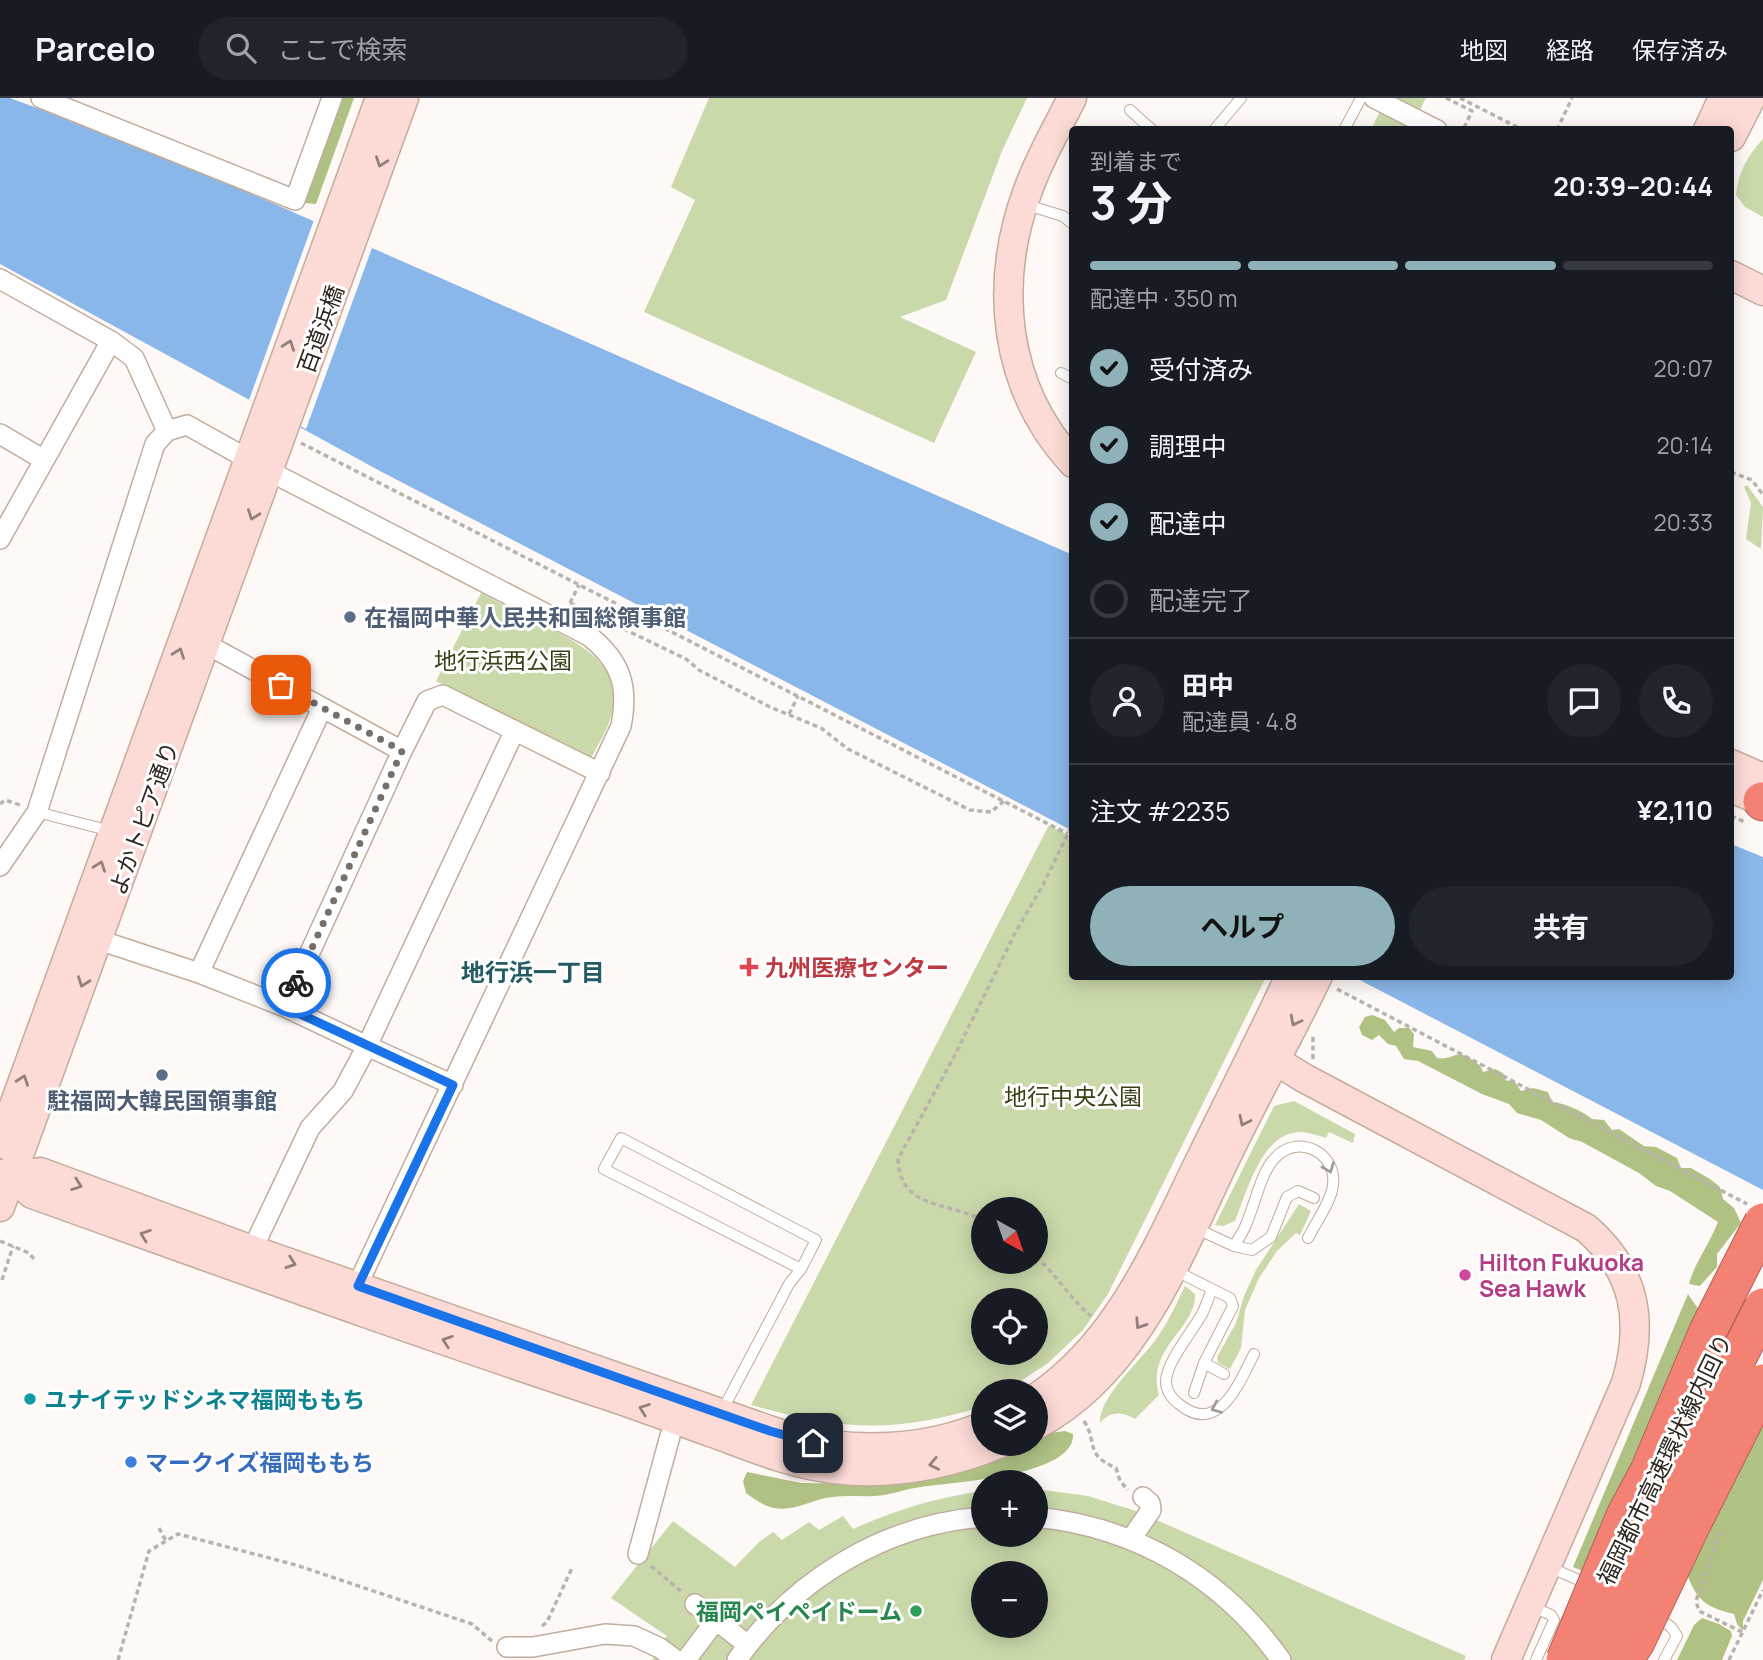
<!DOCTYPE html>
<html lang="ja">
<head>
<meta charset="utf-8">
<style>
  :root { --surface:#171b24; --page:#20242c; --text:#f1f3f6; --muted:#9ea1a6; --line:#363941; --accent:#8eb2b7 }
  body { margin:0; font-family:Manrope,"Noto Sans JP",sans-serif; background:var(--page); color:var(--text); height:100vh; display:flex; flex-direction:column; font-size:26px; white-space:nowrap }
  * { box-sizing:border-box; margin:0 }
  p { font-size:23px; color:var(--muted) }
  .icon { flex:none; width:38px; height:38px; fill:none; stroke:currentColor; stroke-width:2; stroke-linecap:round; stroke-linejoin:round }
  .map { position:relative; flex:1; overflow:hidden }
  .panel { position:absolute; left:1069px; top:28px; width:665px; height:854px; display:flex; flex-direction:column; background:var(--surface); border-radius:7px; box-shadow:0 4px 18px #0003 }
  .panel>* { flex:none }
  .needle { width:46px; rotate:140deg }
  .fabs { position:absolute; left:971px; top:1099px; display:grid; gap:14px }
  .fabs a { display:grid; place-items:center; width:77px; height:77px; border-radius:50%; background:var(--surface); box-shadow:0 4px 18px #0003; font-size:35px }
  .pin { position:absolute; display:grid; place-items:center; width:60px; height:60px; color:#fff; margin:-30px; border-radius:14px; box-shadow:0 4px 10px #0006 }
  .courier { position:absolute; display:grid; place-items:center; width:70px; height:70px; margin:-35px; border:5px solid #1a73e8; border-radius:50%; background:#fff; color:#222; box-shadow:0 2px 9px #0007 }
  .headline em { font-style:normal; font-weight:700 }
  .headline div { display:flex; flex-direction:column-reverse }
  .headline { display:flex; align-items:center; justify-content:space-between; height:119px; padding:0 21px }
  h1 { font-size:46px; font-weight:700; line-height:52px }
  .bar { display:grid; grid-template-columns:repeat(4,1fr); gap:10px 7px; align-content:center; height:84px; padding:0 21px }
  .bar i { height:9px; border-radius:5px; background:var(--line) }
  .bar .selected { background:var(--accent) }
  .bar p { grid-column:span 4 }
  .line { display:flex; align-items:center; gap:18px; padding:0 21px; border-top:2px solid var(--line) }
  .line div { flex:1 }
  .round { display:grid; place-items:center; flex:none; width:74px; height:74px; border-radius:37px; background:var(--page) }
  ol { padding:0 21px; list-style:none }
  li { display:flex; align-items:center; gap:21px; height:77px }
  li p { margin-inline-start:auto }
  li .icon { padding:7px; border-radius:50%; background:var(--accent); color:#111; stroke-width:4 }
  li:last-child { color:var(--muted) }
  li i { width:38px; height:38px; border:4px solid var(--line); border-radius:50% }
  .primary-button { display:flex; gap:14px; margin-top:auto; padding:14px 21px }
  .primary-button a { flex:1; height:80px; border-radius:42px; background:var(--accent); color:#111; font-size:28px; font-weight:700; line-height:80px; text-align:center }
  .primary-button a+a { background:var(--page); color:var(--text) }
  header { display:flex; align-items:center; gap:42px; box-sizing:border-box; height:98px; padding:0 35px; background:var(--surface); border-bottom:2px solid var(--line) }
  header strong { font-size:33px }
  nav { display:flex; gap:38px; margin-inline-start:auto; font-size:24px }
  .search { width:490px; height:63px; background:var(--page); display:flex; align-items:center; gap:18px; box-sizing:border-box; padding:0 24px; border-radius:38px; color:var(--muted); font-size:26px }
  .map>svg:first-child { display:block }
</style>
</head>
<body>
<header>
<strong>Parcelo</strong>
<div class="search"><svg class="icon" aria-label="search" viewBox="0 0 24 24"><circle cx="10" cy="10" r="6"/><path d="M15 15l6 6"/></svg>ここで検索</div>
<nav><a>地図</a><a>経路</a><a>保存済み</a></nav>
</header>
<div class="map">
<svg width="1763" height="1562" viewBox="0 0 1763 1562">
  <rect width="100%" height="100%" fill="#fef9f6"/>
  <path fill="#cad9aa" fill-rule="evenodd" d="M 709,0 L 1027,0 L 1002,53 L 946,202 L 900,219 L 976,254 L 934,345 L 644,214 L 695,102 L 671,89 Z
    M 1386,0 L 1426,0 L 1410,31 L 1371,32 Z
    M 1763,41 L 1763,119 L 1745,109 L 1736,97 C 1738,74 1748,57 1763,41 Z
    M 1747,387 L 1763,409 L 1761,451 L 1746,441 L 1751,405 L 1744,389 Z
    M 481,495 C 501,506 522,516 543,527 C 578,545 620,564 613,611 C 610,628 599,645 591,660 L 436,583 Z
    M 1049,727 L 1073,740 L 1073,878 L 1266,879 L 1108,1196 L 1083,1232 L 1048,1265 L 1006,1293 L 984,1293 L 983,1307 L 981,1309 C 892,1336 840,1332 751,1307 ZM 984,1111 L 1036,1111 L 1036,1164 L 984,1164 ZM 984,1202 L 1036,1202 L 1036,1255 L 984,1255 Z
    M 1294,1003 L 1355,1036 L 1353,1045 L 1329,1034 L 1326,1040 C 1317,1037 1308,1034 1299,1034 C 1261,1036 1247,1094 1235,1123 L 1223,1128 L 1215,1127 L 1274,1008 Z
    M 1299,1106 L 1311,1113 L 1300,1137 L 1296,1135 L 1277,1153 L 1259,1180 L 1245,1212 L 1241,1250 L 1230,1271 L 1218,1265 L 1217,1259 L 1236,1225 L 1244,1198 L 1256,1172 Z
    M 1185,1188 L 1195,1196 C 1197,1230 1145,1250 1159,1297 L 1135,1321 C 1122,1313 1110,1313 1100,1325 C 1099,1298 1140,1264 1156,1241 C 1168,1225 1176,1206 1185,1188 Z
    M 1036,1391 L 1088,1398 L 1136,1413 L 1466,1558 L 1464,1562 L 652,1562 L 667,1538 L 611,1500 L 673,1423 L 735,1469 L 759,1444 L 773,1434 L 782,1442 L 809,1424 L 819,1432 L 843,1418 L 853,1431 C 895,1412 938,1399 983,1393 L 984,1437 L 1036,1437 ZM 984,1475 L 1036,1475 L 1036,1528 L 984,1528 Z"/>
  <path fill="#afc284" d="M 342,0 L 354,0 L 316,106 L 305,105 Z
    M 1372,917 L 1385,922 L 1394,934 L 1399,930 L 1409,930 L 1414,936 L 1413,949 L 1432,953 L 1437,960 C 1453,963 1456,950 1471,961 C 1477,966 1480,965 1483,974 L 1495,971 L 1503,975 L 1505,982 L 1515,984 L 1521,993 L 1533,990 L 1548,994 L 1552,1004 C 1565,1005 1582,1013 1592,1021 L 1604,1022 L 1612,1032 L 1619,1031 L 1644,1048 L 1656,1049 L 1677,1060 L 1681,1070 L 1691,1070 L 1710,1081 L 1720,1089 L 1723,1101 L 1734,1110 L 1741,1125 L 1717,1156 L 1717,1169 L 1700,1188 L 1689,1186 C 1694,1166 1710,1145 1718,1124 L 1670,1093 L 1656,1088 L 1639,1075 L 1582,1044 L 1569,1040 L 1541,1022 L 1517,1015 L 1509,1006 L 1482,996 L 1418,963 L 1404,961 L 1396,948 L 1388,946 L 1379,937 L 1372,942 L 1362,937 L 1359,929 L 1365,919 Z
    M 1688,1196 L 1703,1218 L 1590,1476 L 1573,1469 Z
    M 1763,1317 L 1763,1482 L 1743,1523 L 1743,1533 L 1737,1526 L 1734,1516 C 1705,1509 1696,1502 1686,1473 Z
    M 1065,1333 L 1073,1336 C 1076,1378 953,1384 921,1389 C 905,1391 891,1397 875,1398 C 860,1399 846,1397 832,1399 C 813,1401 794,1414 774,1410 C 764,1408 754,1401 746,1395 L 743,1383 L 747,1374 L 801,1385 L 872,1386 L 998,1361 L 1029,1346 L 1036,1346 L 1036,1342 L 1050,1335 Z
    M 1702,1520 L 1719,1526 L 1731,1533 L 1732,1538 L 1722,1562 L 1677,1562 L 1694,1527 Z"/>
  <path fill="#8ab7e9" d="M 0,0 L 10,0 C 133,45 254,95 372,150 L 1073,457 L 1073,733 L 380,373 L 0,166 Z
    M 1731,746 L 1763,759 L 1763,1092 L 1354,879 L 1731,878 Z"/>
  <path fill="#fef9f6" d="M 314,122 L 372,150 L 306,331 L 249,302 Z"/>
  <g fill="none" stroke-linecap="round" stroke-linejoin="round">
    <g stroke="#c2ad9c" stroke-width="12">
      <path id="lane" d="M 1130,12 L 1152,32
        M 1214,32 L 1241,0
        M 1344,32 L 1361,0
        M 1027,107 L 1063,118 L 1073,126
        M 1061,275 L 1073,281
        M 37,714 L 111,733
        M 1195,1130 L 1234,1148 C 1239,1140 1244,1133 1247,1124 C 1255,1106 1261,1074 1275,1060 C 1297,1035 1337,1054 1333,1087 C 1332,1102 1315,1126 1308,1140
        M 1234,1148 L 1252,1152 L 1271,1139 L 1287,1099 L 1298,1093 L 1314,1100
        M 1174,1172 L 1212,1191 C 1209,1199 1206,1208 1202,1216 C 1192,1234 1167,1263 1166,1283 C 1166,1293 1171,1300 1179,1306 C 1219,1339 1240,1283 1254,1256
        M 1204,1265 L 1224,1276
        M 1194,1295 L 1204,1265 L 1233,1208 L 1230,1200 L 1212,1191
        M 722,1313 L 789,1186 L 801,1171 L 816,1142 L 621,1040 L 604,1071 L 801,1171
        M 1549,1469 L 1590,1487
        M 1533,1509 L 1551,1517 L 1554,1522 L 1536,1562
        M 1657,1519 L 1671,1529 L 1677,1538 L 1664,1562"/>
    </g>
    <g stroke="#c2ad9c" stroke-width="22">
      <path id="street" d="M 41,0 L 295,102 L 332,0
        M 1374,0 L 1437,32
        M 0,181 L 111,243 L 134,260 L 167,333
        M 0,336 L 44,362
        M 0,441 L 111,243
        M 402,653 L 427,603 L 443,597 L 600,675
        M 0,768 L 37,714 L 155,346 L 167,333 L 187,327 L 269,373 L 589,538 C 621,563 629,589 621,628 L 357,1188
        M 99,842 L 199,875 L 285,909 L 402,653 L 206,546
        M 199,875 L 322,610
        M 285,909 L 367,948 L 514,634
        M 252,1152 L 310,1030 L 343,993 L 367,948 L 453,987
        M 1036,1419 C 1137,1429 1223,1480 1281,1562
        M 1131,1441 L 1151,1412 L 1150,1405 L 1143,1399
        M 638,1456 L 670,1338
        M 695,1506 L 748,1547
        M 507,1549 L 533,1549 L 605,1536 L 634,1538 L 660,1550 L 676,1562
        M 686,1562 L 716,1522
        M 737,1562 C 794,1482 884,1426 984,1419"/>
    </g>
    <g stroke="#c2ad9c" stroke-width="31">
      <path id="secondary" d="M 1072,0 C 1057,30 1039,61 1028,92 C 993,186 1003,289 1073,365
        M 1708,32 L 1723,0
        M 1731,39 L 1751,0
        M 1731,177 L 1763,193
        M 1731,666 L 1763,680
        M 1731,690 L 1762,703
        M 1255,950 L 1304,980 L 1586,1130 C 1636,1173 1644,1224 1626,1285 L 1506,1562
        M 0,1046 L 380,0
        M 0,1076 L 12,1078 L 40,1074 L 252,1152 L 792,1340 C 856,1355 923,1353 984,1328
        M 12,1078 L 32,1096 L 46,1101 C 233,1168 420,1236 609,1298 C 644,1310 679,1323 713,1335 C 754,1350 791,1366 834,1371 C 891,1378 947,1367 999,1346
        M 0,1109 L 404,0
        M 1036,1300 C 1121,1243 1159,1145 1203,1056 C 1232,997 1262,938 1290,878
        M 1036,1327 C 1140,1272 1182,1148 1231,1049 C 1259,992 1290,936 1318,878"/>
    </g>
    <g stroke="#ae6156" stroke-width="39">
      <path id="highway" d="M 1762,703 L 1763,704"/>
    </g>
    <path stroke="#b9b3af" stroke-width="3.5" stroke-dasharray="5 3.5" stroke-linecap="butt" d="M 1446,0 L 1472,13 L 1463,32
      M 1460,0 L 1523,32
      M 1557,32 L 1572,0
      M 301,345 L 1068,736
      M 1731,374 L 1752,382 L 1763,397
      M 570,505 L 686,561 L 699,572 L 770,609 L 821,630 L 848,651 L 970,712 L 991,714 L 1004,703
      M 570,505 L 579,487
      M 789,616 L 798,598
      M 0,706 L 5,702 L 20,707
      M 1731,718 L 1745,724
      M 1337,891 L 1747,1106
      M 1313,961 L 1313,938
      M 984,1123 C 950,1103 900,1113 898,1061 L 955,957 L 1015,835 L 1043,787 L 1073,725
      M 0,1143 L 29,1155 L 34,1161
      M 1036,1159 C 1057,1177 1070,1201 1091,1218
      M 2,1182 L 13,1148
      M 1084,1323 C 1098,1345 1084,1356 1116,1370 L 1120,1383 L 1128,1392
      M 159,1430 L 166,1443
      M 1720,1433 L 1696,1503 L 1699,1513 L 1742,1534
      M 651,1468 L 683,1495
      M 542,1528 L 547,1524 L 572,1470
      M 118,1562 L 149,1453 L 178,1436 L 296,1467 L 472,1526 L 492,1543
      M 1729,1562 L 1763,1492"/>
    <use href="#lane" stroke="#fff" stroke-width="10"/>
    <use href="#street" stroke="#fff" stroke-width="19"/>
    <use href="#secondary" stroke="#fcdad5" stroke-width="28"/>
    <use href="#highway" stroke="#f48274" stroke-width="37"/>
    <g stroke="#ae6156" stroke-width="39" stroke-linecap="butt">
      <path id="highway-bridge" d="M 1565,1562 L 1625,1418 L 1649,1373 L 1708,1233 L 1763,1124
        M 1596,1562 L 1673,1389 L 1763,1209
        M 1624,1562 L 1636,1544 L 1691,1428 L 1763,1285"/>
    </g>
    <use href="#highway-bridge" stroke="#f48274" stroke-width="37"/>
  </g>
  <defs><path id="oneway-chevron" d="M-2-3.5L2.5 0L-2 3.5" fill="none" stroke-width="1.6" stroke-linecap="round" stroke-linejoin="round" transform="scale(1.75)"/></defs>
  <g stroke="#94807a">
    <use href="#oneway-chevron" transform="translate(381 64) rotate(110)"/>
    <use href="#oneway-chevron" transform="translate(289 247) rotate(-70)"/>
    <use href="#oneway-chevron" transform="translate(253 417) rotate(110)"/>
    <use href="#oneway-chevron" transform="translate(179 555) rotate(-70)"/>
    <use href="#oneway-chevron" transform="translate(100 768) rotate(-70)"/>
    <use href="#oneway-chevron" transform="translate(83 884) rotate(110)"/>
    <use href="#oneway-chevron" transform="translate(1295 923) rotate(118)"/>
    <use href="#oneway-chevron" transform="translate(23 982) rotate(-70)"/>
    <use href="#oneway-chevron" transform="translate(1244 1023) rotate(116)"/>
    <use href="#oneway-chevron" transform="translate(77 1087) rotate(20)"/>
    <use href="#oneway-chevron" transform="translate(145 1137) rotate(-160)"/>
    <use href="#oneway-chevron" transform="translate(291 1165) rotate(19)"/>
    <use href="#oneway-chevron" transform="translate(1140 1226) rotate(123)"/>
    <use href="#oneway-chevron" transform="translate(447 1243) rotate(-161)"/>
    <use href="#oneway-chevron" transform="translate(644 1311) rotate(-160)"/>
    <use href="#oneway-chevron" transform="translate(934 1366) rotate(168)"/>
  </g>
  <g stroke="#a09d9a">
    <use href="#oneway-chevron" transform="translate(1329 1070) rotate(69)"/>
    <use href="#oneway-chevron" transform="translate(1216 1310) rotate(157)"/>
  </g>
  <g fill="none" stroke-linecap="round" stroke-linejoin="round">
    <path stroke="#766f6a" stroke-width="7" stroke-dasharray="0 12.6" d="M 281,587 L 402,653 L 296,885"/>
    <path stroke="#1a73e8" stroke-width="9" d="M 296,885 L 285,909 L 453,987 L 358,1188 L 684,1303 L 770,1333 L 813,1345"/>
  </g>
  <g fill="#5c6f8a" stroke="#fff" stroke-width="2.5">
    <circle cx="350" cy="519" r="7"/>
    <circle cx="162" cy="977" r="7"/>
  </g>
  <path fill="#e0444e" stroke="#fff" stroke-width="2.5" d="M745.5 858.5h7v7h7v7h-7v7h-7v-7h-7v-7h7z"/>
  <circle fill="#d1479c" stroke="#fff" stroke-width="2.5" cx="1465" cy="1177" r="7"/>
  <circle fill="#0f9aa8" stroke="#fff" stroke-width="2.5" cx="30" cy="1301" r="7"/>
  <circle fill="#3f7fe0" stroke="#fff" stroke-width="2.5" cx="131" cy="1364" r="7"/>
  <circle fill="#2e9e5b" stroke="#fff" stroke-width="2.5" cx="916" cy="1513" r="7"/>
  <g text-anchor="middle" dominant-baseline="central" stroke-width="6" stroke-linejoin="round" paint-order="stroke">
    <g font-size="23" fill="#2d251e" stroke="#fff">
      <text transform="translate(320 231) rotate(-70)">百道浜橋</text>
      <text transform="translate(143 720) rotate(-70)">よかトピア通り</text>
      <text transform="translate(1664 1361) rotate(-64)">福岡都市高速環状線内回り</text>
    </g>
    <g font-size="23" font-weight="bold" fill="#4e5e75" stroke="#fff" text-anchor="start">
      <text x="364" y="519">在福岡中華人民共和国総領事館</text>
      <text x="162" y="1002" text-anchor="middle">駐福岡大韓民国領事館</text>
    </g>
    <g font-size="23" fill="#364214" stroke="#fff">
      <text x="503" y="562">地行浜西公園</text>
      <text x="1073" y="998">地行中央公園</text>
    </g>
    <g font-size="23" font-weight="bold" fill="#be3a42" stroke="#fff" text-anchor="start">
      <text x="765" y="869">九州医療センター</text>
    </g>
    <g font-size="23" font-weight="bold" fill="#b23c85" stroke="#fff" text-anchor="start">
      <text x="1479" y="1164">Hilton Fukuoka<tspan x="1479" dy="26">Sea Hawk</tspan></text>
    </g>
    <g font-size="23" font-weight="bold" fill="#0d838f" stroke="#fff" text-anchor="start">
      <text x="44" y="1301">ユナイテッドシネマ福岡ももち</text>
    </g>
    <g font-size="23" font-weight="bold" fill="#366cbe" stroke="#fff" text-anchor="start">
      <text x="145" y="1364">マークイズ福岡ももち</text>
    </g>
    <g font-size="23" font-weight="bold" fill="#27864d" stroke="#fff" text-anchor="end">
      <text x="902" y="1513">福岡ペイペイドーム</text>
    </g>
    <g font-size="24" font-weight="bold" fill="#235d63" stroke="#fff">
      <text x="533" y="873">地行浜一丁目</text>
    </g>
  </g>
</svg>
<div class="fabs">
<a><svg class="needle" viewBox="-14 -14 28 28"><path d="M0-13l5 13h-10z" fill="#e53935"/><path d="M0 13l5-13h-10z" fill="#9ea1a6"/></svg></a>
<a><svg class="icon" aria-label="locate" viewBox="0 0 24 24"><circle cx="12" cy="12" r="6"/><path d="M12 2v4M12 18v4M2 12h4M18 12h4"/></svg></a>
<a><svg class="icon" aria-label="layers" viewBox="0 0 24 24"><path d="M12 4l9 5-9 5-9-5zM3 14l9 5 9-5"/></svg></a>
<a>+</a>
<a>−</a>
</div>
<div class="pin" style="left:281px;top:587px;background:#ea580c"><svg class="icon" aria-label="bag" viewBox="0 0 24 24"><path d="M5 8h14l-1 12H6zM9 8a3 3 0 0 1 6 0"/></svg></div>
<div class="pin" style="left:813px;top:1345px;background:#1f2937"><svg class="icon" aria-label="home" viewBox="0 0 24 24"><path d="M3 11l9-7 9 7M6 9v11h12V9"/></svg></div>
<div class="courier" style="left:296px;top:885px"><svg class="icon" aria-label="bike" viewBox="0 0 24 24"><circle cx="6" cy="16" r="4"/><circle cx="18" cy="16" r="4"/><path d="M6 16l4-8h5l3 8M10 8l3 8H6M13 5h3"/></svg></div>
<section class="panel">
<div class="headline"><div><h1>3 分</h1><p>到着まで</p></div><em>20:39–20:44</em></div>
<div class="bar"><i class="selected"></i><i class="selected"></i><i class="selected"></i><i></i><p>配達中 · 350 m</p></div>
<ol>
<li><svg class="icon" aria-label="check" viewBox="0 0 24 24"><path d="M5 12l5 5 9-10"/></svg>受付済み<p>20:07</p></li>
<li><svg class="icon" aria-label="check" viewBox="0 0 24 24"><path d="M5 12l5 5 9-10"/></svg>調理中<p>20:14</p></li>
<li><svg class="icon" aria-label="check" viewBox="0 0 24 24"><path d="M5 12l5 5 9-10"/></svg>配達中<p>20:33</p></li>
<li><i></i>配達完了</li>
</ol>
<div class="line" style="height:126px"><a class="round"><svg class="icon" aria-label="person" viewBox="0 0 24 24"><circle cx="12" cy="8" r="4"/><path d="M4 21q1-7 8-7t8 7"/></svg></a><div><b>田中</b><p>配達員 · 4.8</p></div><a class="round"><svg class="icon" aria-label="chat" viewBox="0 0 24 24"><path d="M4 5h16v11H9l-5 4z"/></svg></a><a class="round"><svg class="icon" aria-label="phone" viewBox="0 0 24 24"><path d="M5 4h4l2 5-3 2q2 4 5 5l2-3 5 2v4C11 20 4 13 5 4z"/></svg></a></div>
<div class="line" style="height:91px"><div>注文 #2235</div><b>¥2,110</b></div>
<div class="primary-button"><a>ヘルプ</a><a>共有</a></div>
</section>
</div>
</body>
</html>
